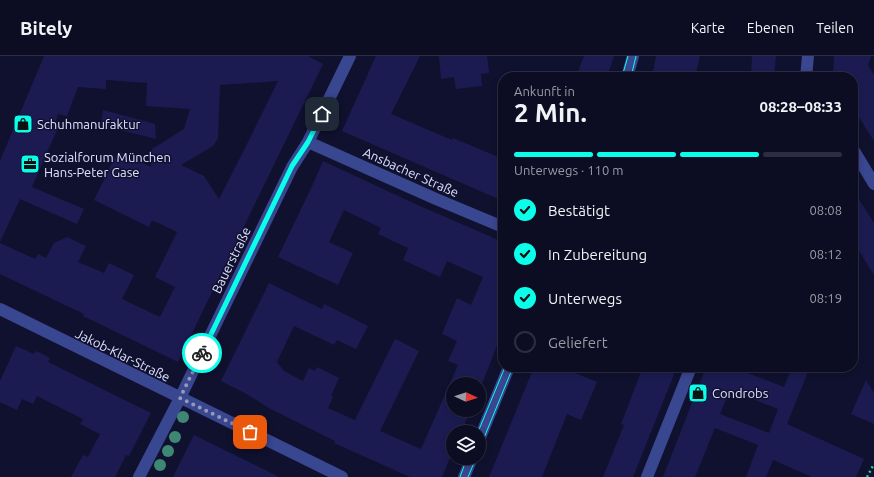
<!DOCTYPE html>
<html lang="de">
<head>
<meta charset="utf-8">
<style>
  :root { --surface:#0c0d23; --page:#15162b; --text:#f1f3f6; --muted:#9a9ca6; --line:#2c2d41; --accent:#0affeb }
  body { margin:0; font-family:Ubuntu,sans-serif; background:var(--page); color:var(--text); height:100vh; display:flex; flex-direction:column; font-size:15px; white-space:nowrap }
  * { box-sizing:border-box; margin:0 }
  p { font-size:13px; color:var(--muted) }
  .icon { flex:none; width:22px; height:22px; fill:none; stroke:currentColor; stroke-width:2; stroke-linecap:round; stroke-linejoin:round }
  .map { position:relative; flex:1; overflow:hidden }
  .side { position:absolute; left:498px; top:16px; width:360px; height:300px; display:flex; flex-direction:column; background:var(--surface); border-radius:16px; box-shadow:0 2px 6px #0003,0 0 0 1px var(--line) }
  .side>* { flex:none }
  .needle { width:26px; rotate:93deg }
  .fabs { position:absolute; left:446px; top:321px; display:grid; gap:8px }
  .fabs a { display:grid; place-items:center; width:40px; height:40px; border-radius:50%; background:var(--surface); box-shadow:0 2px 6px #0003,0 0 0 1px var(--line); font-size:20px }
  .pin { position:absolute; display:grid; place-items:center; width:34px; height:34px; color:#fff; margin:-17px; border-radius:8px; box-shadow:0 2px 6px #0006 }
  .courier { position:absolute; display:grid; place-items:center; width:40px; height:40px; margin:-20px; border:3px solid #0affeb; border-radius:50%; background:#fff; color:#222; box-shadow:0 1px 5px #0007 }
  .headline em { font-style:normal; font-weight:700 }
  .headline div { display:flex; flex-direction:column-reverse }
  .headline { display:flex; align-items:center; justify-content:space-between; height:68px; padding:0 16px }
  h1 { font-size:26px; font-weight:700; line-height:30px }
  .bar { display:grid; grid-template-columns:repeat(4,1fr); gap:6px 4px; align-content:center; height:48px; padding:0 16px }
  .bar i { height:5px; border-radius:3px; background:var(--line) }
  .bar .selected { background:var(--accent) }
  .bar p { grid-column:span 4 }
  ol { padding:0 16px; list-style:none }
  li { display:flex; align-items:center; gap:12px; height:44px }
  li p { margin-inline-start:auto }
  li .icon { padding:4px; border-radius:50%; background:var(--accent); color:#111; stroke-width:4 }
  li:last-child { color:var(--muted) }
  li i { width:22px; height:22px; border:2px solid var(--line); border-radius:50% }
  header { display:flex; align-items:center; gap:24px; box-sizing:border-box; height:56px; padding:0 20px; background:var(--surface); border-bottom:1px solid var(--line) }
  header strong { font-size:19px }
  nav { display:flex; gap:22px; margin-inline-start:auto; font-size:14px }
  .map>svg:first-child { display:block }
</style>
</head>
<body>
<header>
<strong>Bitely</strong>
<nav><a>Karte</a><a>Ebenen</a><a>Teilen</a></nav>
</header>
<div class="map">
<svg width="874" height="421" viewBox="0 0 874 421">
  <rect width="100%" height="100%" fill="#10112f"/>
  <path fill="#1c1b51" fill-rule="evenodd" d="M 44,0 L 308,0 L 323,8 L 178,306 L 83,260 L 84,258 L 0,218 L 0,187 L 35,203 L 38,198 L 46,202 L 54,187 L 67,181 L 86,190 L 78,206 L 104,217 L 109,207 L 134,219 L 122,243 L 160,261 L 175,231 L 155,221 L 177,176 L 152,164 L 149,171 L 94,144 L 118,95 L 151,111 L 152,93 L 184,73 L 190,53 L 146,50 L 147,27 L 106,24 L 106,33 L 78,31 L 67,60 L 58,58 L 56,65 L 60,67 L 32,131 L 84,153 L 77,168 L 20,143 L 0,186 L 0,105 ZM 278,25 L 244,94 L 219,143 L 204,120 L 181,109 L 213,90 L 218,82 L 220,29 Z
    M 376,0 L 420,0 L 391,58 L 452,84 L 453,82 L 503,103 L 503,145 L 342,75 Z
    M 439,0 L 487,0 L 489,17 L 481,18 L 482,30 L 456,33 L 454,21 L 441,23 Z
    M 584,0 L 614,0 L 607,21 L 576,21 Z
    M 656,0 L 700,0 L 695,21 L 652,21 Z
    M 752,0 L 776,0 L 774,21 L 751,21 Z
    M 834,0 L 871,0 L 868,9 L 874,19 L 874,85 L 853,52 L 853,21 L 833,21 Z
    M 103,54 L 155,68 L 156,83 L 101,69 Z
    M 323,105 L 411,146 L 503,186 L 503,274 L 482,328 L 453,328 L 453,354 L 471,354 L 461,376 L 453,376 L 453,395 L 442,421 L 410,421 L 334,387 L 335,385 L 267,351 L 245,337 L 221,325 L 269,227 L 322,253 L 324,248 L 368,270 L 356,293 L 337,284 L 334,289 L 294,270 L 277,306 L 284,315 L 303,325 L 309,312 L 315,315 L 317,311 L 339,322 L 331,340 L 333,341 L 328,352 L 355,364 L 395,283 L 419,295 L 380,375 L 421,393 L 458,309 L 448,305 L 457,285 L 442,278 L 457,242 L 471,249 L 483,221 L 447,205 L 440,221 L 403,204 L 408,192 L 378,178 L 381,172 L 344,154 L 329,186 L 353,197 L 338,229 L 278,201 L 313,128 Z
    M 853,134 L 874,167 L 874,219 L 853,185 Z
    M 16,290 L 34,298 L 36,295 L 50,302 L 48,306 L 151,357 L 129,400 L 126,399 L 115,421 L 71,421 L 83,399 L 88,401 L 100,378 L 80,368 L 83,363 L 37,340 L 33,348 L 22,343 L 17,354 L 0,346 L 0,325 Z
    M 534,311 L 569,311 L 568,314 L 597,326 L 581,364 L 567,358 L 542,421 L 489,421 Z
    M 643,311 L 677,311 L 633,421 L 603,421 L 624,369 L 621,368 Z
    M 706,311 L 732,311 L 784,331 L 792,311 L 810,311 L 787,368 L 864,403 L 856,421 L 812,421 L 773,404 L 766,421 L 746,421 L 758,389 L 715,372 L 695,421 L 663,421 ZM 730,334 L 778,353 L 769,377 L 720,358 Z
    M 866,324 L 874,337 L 874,368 L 851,358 Z
    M 194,379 L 251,407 L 279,421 L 173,421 Z"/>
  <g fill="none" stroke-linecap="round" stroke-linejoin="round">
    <path stroke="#2ac7a1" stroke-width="2.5" stroke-dasharray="2 3" stroke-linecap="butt" d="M 867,421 L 874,408"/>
    <path stroke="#394690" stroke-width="12" d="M 627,21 L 633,0
      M 806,21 L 808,0
      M 308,86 L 436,143 L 503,171
      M 853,93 L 874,128
      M 0,253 L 342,421
      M 479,384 L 509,311
      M 139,421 L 180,342 L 292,111 L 308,86 L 350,0
      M 464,421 L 472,402
      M 647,421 L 691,311"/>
    <path stroke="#0affeb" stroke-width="1" d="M 622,21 L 628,0
      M 631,21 L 636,0
      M 478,376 L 505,311
      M 479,394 L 513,311
      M 460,421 L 467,402
      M 468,421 L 476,402"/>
  </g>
  <g fill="#3d8774">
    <circle cx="183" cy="361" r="6"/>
    <circle cx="175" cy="381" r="6"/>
    <circle cx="168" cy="395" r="6"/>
    <circle cx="160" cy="409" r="6"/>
  </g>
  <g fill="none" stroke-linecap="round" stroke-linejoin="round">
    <path stroke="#9698b6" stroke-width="4" stroke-dasharray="0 7.2" d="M 202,297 L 180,342 L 250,376"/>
    <path stroke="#0affeb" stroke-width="5" d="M 202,297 L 292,110 L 308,86 L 322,58"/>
  </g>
  <defs>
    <g id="shop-square" transform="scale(1)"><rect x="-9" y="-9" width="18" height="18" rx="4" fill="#0affeb" stroke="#10112f"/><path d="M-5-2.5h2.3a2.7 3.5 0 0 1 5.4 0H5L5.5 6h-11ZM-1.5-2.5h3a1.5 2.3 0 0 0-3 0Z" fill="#111"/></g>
    <g id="office-square" transform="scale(1)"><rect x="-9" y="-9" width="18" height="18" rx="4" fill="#0affeb" stroke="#10112f"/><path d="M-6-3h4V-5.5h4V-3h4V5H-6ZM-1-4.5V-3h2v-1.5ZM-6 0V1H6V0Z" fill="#111"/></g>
  </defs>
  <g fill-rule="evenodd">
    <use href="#shop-square" x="23" y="68"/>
    <use href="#office-square" x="30" y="108"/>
    <use href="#shop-square" x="698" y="337"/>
  </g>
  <g text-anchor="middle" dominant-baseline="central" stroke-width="3" stroke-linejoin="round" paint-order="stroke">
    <g font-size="13" fill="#dee0ff" stroke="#10112f" text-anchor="start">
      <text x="37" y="68">Schuhmanufaktur</text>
      <text x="44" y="101">Sozialforum München<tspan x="44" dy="15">Hans-Peter Gase</tspan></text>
      <text x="712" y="337">Condrobs</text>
    </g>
    <g font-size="13" fill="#dee0ff" stroke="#10112f">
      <text transform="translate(411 116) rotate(24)">Ansbacher Straße</text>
      <text transform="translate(231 204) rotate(-64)">Bauerstraße</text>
      <text transform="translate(123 299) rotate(26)">Jakob-Klar-Straße</text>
    </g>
  </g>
</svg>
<div class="fabs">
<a><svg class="needle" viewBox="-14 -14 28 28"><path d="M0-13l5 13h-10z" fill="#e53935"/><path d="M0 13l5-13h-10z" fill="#9a9ca6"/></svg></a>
<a><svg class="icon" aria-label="layers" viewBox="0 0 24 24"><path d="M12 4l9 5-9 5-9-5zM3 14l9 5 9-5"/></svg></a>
</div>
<div class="pin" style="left:250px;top:376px;background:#ea580c"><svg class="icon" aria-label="bag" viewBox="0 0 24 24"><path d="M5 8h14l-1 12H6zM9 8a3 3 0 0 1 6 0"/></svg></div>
<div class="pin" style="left:322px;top:58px;background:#1f2937"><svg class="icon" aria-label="home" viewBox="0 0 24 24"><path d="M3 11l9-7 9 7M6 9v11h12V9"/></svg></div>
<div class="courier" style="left:202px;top:297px"><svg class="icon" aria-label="bike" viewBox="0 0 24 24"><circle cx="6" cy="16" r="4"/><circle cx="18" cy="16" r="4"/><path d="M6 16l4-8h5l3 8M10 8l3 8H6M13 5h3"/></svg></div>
<section class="side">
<div class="headline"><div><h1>2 Min.</h1><p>Ankunft in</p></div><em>08:28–08:33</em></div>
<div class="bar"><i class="selected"></i><i class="selected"></i><i class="selected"></i><i></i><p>Unterwegs · 110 m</p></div>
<ol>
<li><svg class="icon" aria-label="check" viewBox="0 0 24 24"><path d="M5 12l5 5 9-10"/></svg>Bestätigt<p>08:08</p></li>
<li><svg class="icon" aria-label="check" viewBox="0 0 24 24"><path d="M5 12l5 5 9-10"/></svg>In Zubereitung<p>08:12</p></li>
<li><svg class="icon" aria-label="check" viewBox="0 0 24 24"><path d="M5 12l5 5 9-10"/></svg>Unterwegs<p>08:19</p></li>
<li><i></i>Geliefert</li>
</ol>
</section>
</div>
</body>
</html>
